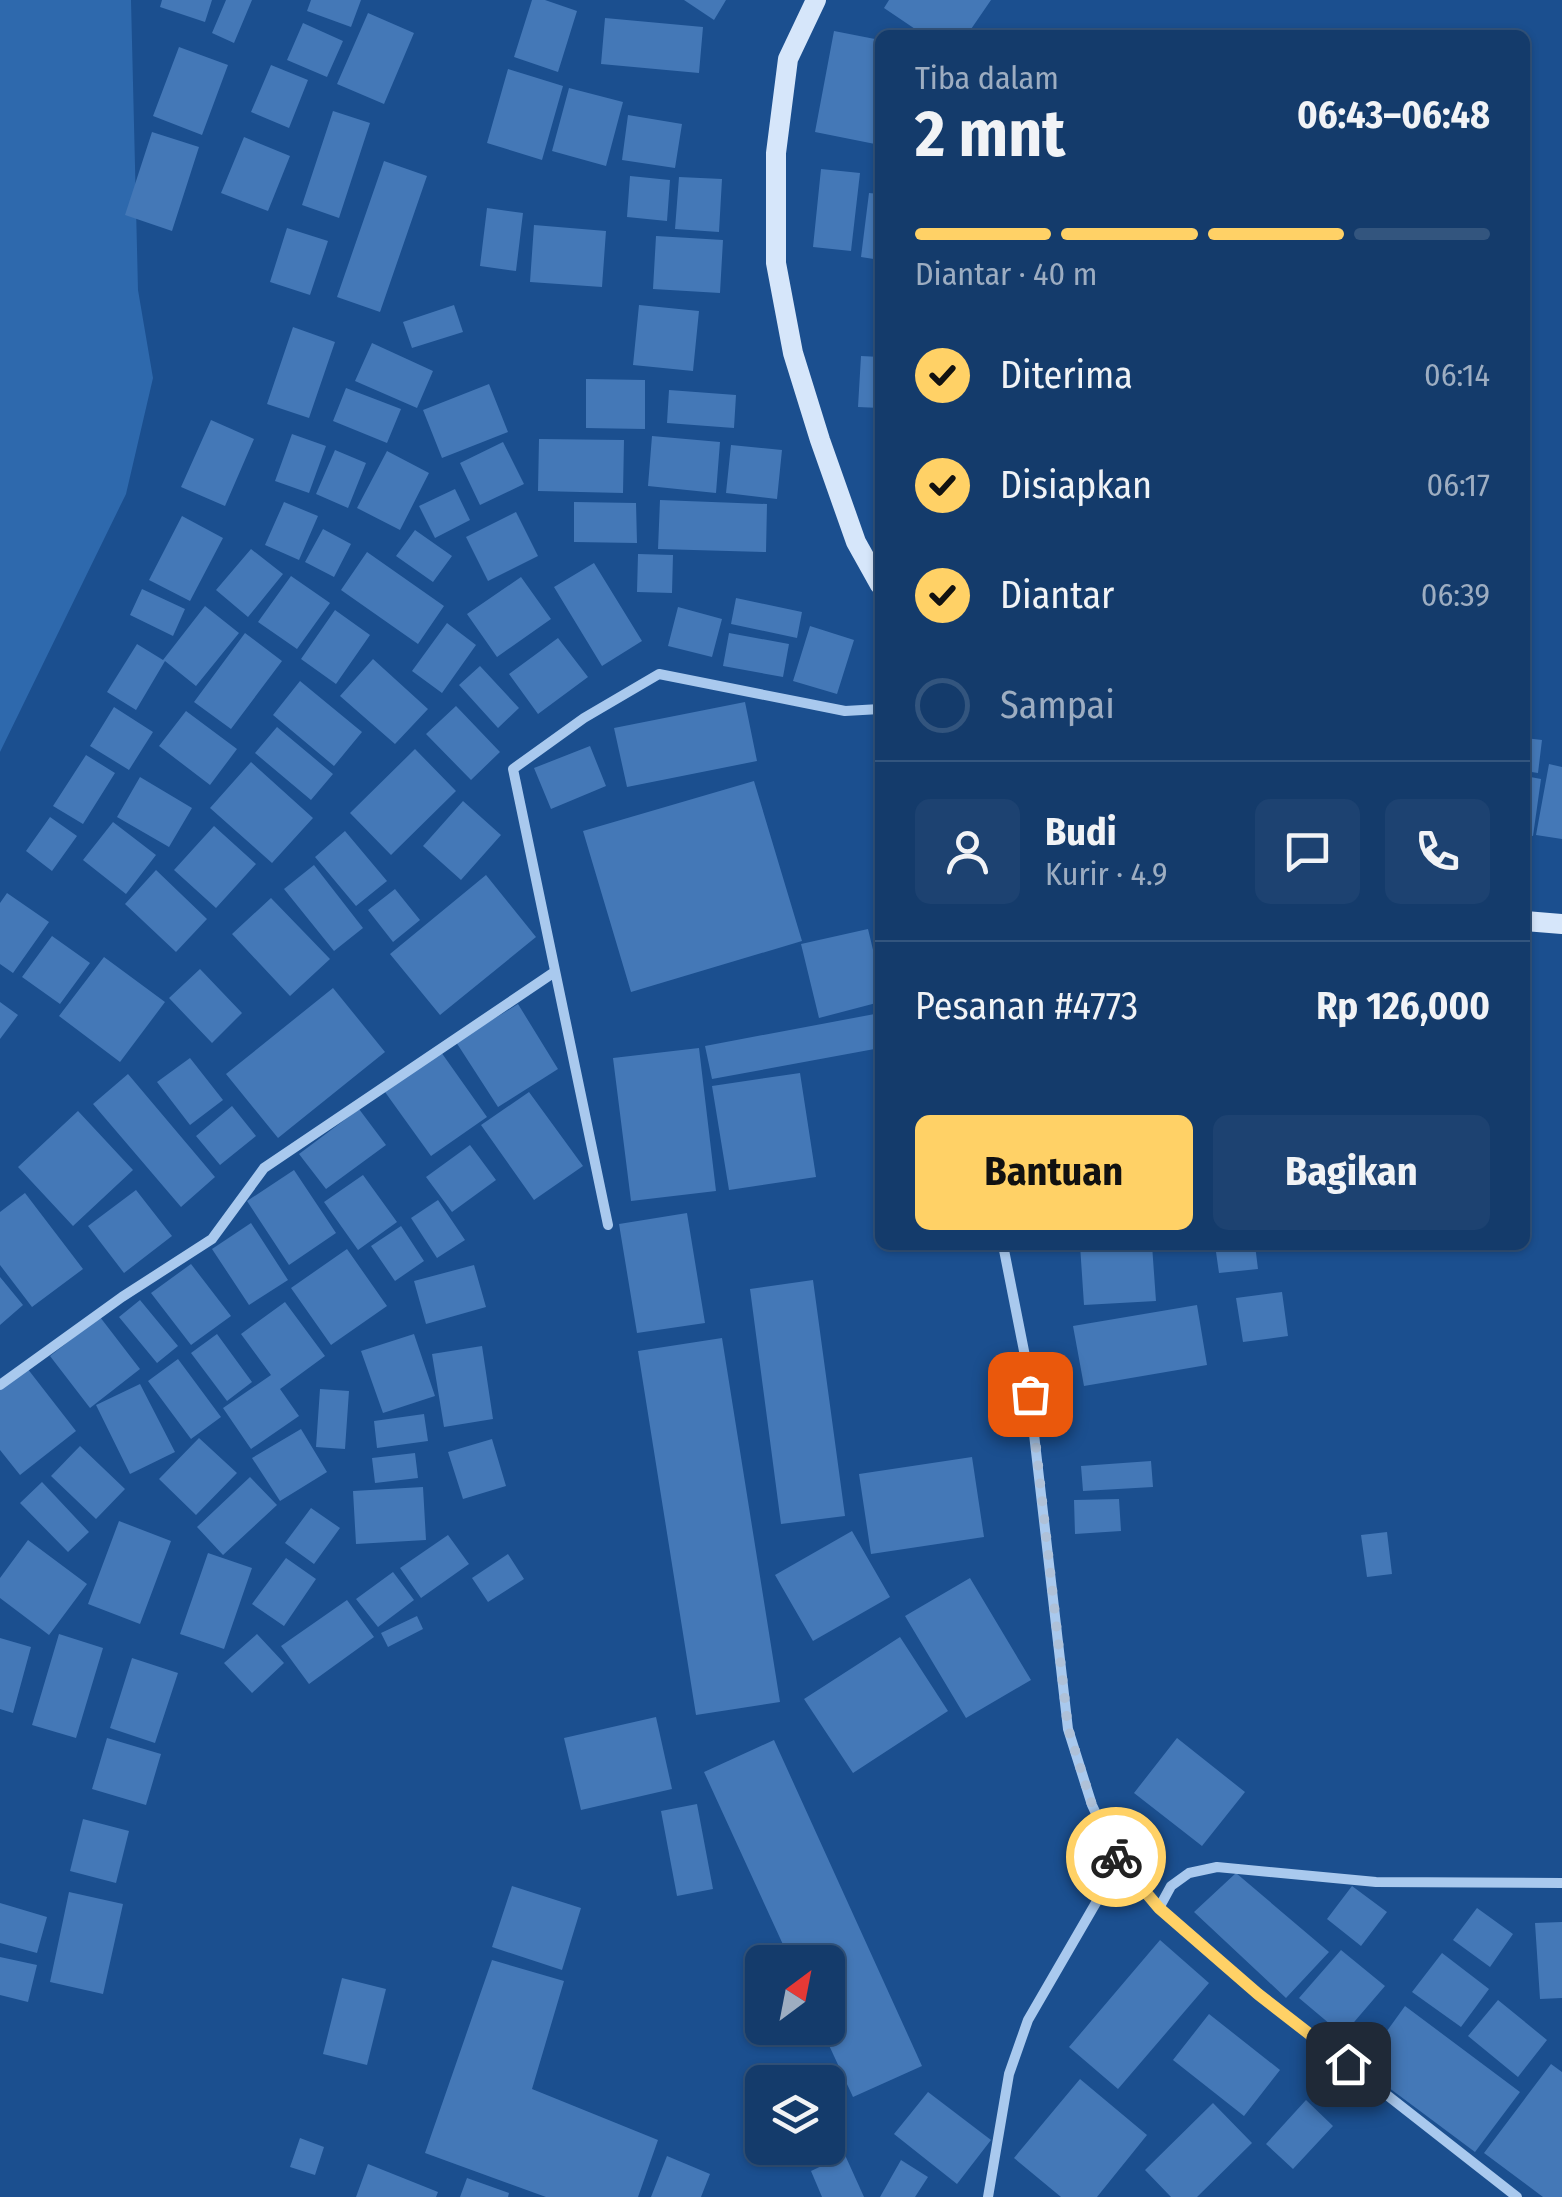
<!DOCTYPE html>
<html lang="id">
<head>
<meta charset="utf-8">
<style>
  :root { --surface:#143b6b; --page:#1d4271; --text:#f1f3f6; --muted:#9dadc1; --line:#33557e; --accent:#ffd166 }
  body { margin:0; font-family:"Fira Sans Condensed",sans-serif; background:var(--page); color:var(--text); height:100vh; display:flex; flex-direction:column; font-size:38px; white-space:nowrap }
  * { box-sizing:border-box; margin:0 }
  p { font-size:32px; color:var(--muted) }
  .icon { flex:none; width:55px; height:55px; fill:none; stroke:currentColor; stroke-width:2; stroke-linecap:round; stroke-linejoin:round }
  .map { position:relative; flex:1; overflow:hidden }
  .panel { position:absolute; left:875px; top:30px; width:655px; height:1220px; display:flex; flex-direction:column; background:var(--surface); border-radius:15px; box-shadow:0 2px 8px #0004,0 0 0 2px var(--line) }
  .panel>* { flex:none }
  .needle { width:65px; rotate:32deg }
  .buttons { position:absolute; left:745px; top:1945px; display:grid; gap:20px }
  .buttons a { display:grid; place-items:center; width:100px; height:100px; border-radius:15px; background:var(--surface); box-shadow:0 2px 8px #0004,0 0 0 2px var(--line); font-size:50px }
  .pin { position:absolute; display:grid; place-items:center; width:85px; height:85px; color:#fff; margin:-42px; border-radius:20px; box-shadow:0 5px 15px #0006 }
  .courier { position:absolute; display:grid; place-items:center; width:100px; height:100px; margin:-50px; border:8px solid #ffd166; border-radius:50%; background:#fff; color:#222; box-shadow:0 2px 12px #0007 }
  .summary em { font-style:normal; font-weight:700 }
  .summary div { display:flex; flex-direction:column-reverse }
  .summary { display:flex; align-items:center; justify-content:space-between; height:170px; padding:0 40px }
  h1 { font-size:65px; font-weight:700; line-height:75px }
  .bar { display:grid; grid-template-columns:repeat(4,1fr); gap:15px 10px; align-content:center; height:120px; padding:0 40px }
  .bar i { height:12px; border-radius:8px; background:var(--line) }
  .bar .selected { background:var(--accent) }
  .bar p { grid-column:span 4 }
  .line { display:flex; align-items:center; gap:25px; padding:0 40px; border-top:2px solid var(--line) }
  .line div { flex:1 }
  .round { display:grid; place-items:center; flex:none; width:105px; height:105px; border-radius:15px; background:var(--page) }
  ol { padding:0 40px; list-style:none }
  li { display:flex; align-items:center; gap:30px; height:110px }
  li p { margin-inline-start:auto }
  li .icon { padding:10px; border-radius:50%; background:var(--accent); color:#111; stroke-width:4 }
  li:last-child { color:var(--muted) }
  li i { width:55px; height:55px; border:5px solid var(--line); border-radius:50% }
  .button { display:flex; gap:20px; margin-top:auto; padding:20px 40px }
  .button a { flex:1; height:115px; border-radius:15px; background:var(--accent); color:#111; font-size:40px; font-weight:700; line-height:115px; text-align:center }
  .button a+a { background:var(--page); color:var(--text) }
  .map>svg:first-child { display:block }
</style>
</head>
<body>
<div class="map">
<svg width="1562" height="2197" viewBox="0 0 1562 2197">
  <rect width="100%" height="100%" fill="#1b4f8f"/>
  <path fill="#2e69ad" d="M 0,0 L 131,0 L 138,290 L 153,378 L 126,494 L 0,752 Z"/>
  <path fill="#4478b7" d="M 162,0 L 212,0 L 205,22 L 160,7 Z
    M 226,0 L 252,0 L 234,43 L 212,33 Z
    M 311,0 L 361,0 L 351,27 L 307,11 Z
    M 532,0 L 545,0 L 577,11 L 558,72 L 514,57 Z
    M 684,0 L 726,0 L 714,20 Z
    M 889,0 L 991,0 L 967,35 L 924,35 L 884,8 Z
    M 368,13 L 414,33 L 384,104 L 337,84 Z
    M 605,18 L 703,27 L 699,73 L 601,64 Z
    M 303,23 L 343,41 L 327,77 L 287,60 Z
    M 834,31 L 880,40 L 880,145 L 815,132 Z
    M 179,47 L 228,65 L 202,135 L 153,116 Z
    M 271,65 L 308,80 L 289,128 L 251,112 Z
    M 508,69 L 563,86 L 542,160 L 487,143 Z
    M 569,88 L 623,102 L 606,166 L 552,151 Z
    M 333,111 L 370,123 L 339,218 L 302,205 Z
    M 628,115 L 682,124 L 675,168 L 622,160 Z
    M 152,132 L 199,147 L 172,231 L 125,215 Z
    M 244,137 L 290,156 L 268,211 L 221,193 Z
    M 384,161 L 427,176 L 380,312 L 337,297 Z
    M 821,169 L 860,173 L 851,251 L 813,247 Z
    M 630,176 L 670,180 L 667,221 L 627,217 Z
    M 679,177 L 722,179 L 719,232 L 675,229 Z
    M 869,193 L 880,194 L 880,260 L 861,257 Z
    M 487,208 L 523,213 L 516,271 L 480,266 Z
    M 534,225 L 606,231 L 602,287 L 530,282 Z
    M 287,228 L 328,241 L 310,295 L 270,282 Z
    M 656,236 L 723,240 L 720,293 L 653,289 Z
    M 454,305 L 463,332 L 412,348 L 403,322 Z
    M 639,305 L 699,311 L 693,371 L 633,365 Z
    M 293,327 L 335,342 L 309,418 L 267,404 Z
    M 372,343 L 433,371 L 417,408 L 355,381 Z
    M 861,356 L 880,357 L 880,408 L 858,407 Z
    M 586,379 L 645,380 L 645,429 L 586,428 Z
    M 489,384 L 508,432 L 442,458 L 423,410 Z
    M 346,388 L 401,409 L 387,443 L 333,421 Z
    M 669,390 L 736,395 L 734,428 L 667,423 Z
    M 211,420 L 254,439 L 225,506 L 181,487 Z
    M 292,434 L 326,446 L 309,493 L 275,481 Z
    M 652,436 L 720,442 L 716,493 L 648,486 Z
    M 539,439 L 624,440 L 623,493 L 538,491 Z
    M 503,442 L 524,484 L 480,505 L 460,463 Z
    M 731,445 L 782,450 L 777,499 L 726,493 Z
    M 335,450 L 366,463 L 348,508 L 316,494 Z
    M 387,451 L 429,473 L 400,530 L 357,508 Z
    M 455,489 L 470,520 L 435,538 L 419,506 Z
    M 660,500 L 767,504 L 766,552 L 658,549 Z
    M 284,502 L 318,516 L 299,560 L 265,545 Z
    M 574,502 L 636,503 L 637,543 L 574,542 Z
    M 516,512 L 538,556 L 488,581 L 466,537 Z
    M 182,516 L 223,538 L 190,601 L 149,580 Z
    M 323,529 L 351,544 L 334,577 L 305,562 Z
    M 415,530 L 452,556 L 433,582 L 396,556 Z
    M 251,549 L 283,574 L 248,617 L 216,590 Z
    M 367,552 L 444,606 L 418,644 L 341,590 Z
    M 638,554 L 673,555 L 672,593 L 637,592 Z
    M 594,563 L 642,641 L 602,666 L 554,587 Z
    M 291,576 L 330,603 L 297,649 L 258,622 Z
    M 521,577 L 551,619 L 497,657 L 467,614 Z
    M 142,589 L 185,609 L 173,636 L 130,615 Z
    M 736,598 L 802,612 L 797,638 L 731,624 Z
    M 205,606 L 239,633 L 196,686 L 165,661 L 136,710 L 107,692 L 137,644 L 163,660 Z
    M 678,607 L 722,619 L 712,657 L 668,646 Z
    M 335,610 L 370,635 L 336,684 L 301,659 Z
    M 447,623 L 476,645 L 442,693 L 412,671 Z
    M 810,626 L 854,640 L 837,694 L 793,681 Z
    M 245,633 L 282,661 L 231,729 L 194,702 Z
    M 729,633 L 789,644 L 783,677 L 723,666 Z
    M 558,638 L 588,677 L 538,714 L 509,674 Z
    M 373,659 L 428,709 L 395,744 L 340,696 Z
    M 480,666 L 519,708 L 498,728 L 459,685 Z
    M 300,681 L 362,732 L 334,766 L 273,715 Z
    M 745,702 L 757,761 L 627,787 L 614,728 Z
    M 456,706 L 500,752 L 471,780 L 426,734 Z
    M 114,707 L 153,732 L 129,770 L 90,746 Z
    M 186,711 L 237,749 L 210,785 L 159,746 Z
    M 277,727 L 333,774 L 311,800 L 255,753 Z
    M 1525,738 L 1542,740 L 1538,773 L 1525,771 Z
    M 590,746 L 606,786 L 551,809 L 534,768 Z
    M 415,749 L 456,791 L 391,855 L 350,813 Z
    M 86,755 L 115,773 L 83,824 L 53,806 Z
    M 251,762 L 313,818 L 272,863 L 210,808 Z
    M 1549,764 L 1562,767 L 1562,839 L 1536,835 Z
    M 1525,776 L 1541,779 L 1533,836 L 1525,834 Z
    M 140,777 L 192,808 L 169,847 L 117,817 Z
    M 754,781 L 802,941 L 631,992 L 583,831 Z
    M 463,801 L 501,835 L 461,880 L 423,846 Z
    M 50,817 L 77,836 L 52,871 L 26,851 Z
    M 113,822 L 156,855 L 126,894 L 83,860 Z
    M 214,826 L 256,864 L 216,908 L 174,870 Z
    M 345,831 L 387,881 L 356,906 L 315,857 Z
    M 314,865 L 363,928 L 334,951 L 284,889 Z
    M 156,870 L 207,919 L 176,952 L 125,904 Z
    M 486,875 L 536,937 L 440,1015 L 390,954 Z
    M 395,889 L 420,920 L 393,942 L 368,910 Z
    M 7,893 L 49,922 L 13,973 L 0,964 L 0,903 Z
    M 271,898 L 330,959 L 290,996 L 232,934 Z
    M 868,929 L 880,979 L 880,1002 L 819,1018 L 801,944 Z
    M 52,936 L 90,963 L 60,1004 L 22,977 Z
    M 104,957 L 165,1002 L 120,1062 L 59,1016 Z
    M 200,969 L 242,1013 L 212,1043 L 169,998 Z
    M 333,988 L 385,1052 L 278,1138 L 226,1074 Z
    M 0,1002 L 18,1015 L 0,1039 Z
    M 518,1004 L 558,1069 L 498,1107 L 456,1042 Z
    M 880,1013 L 880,1048 L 712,1079 L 705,1046 Z
    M 699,1048 L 716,1191 L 631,1201 L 613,1058 Z
    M 441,1052 L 487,1117 L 431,1156 L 385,1092 Z
    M 190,1058 L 223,1100 L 190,1125 L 157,1082 Z
    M 800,1073 L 816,1177 L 729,1190 L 712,1086 Z
    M 128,1074 L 215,1177 L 181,1207 L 93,1104 Z
    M 529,1092 L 583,1166 L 534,1200 L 481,1125 Z
    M 232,1106 L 256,1136 L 220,1165 L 196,1136 Z
    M 359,1109 L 386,1145 L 326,1189 L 299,1154 Z
    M 78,1111 L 133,1170 L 73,1226 L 18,1167 Z
    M 470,1145 L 496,1180 L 452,1212 L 426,1177 Z
    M 294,1170 L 336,1233 L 289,1265 L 247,1201 Z
    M 363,1175 L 397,1222 L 358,1250 L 324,1202 Z
    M 136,1190 L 172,1236 L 124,1273 L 88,1226 Z
    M 25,1193 L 83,1269 L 32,1307 L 0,1265 L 0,1212 Z
    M 438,1200 L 465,1240 L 437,1258 L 411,1218 Z
    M 687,1213 L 705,1323 L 637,1333 L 619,1224 Z
    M 251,1223 L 288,1280 L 249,1305 L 212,1249 Z
    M 401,1226 L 424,1261 L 395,1281 L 371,1246 Z
    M 1080,1245 L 1152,1245 L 1156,1301 L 1084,1305 Z
    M 1215,1245 L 1255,1245 L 1258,1269 L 1219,1273 Z
    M 347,1249 L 387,1306 L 331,1345 L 291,1288 Z
    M 191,1264 L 231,1316 L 191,1345 L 151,1293 Z
    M 474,1265 L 486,1307 L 426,1324 L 414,1281 Z
    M 0,1277 L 23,1305 L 0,1325 Z
    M 813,1280 L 845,1516 L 781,1524 L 750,1289 Z
    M 1282,1292 L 1288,1336 L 1243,1342 L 1236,1298 Z
    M 140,1300 L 178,1346 L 157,1363 L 119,1317 Z
    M 285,1302 L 325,1356 L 280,1389 L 299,1416 L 251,1449 L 223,1408 L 271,1375 L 241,1334 Z
    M 1197,1305 L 1207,1365 L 1084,1386 L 1073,1326 Z
    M 100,1317 L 140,1369 L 90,1408 L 50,1356 Z
    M 217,1334 L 252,1382 L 227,1401 L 191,1353 Z
    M 414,1334 L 435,1396 L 383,1413 L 361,1351 Z
    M 722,1338 L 780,1702 L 696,1715 L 638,1351 Z
    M 482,1346 L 493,1419 L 444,1427 L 432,1354 Z
    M 178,1359 L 221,1417 L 191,1439 L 148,1381 Z
    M 27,1368 L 76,1431 L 20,1475 L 0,1450 L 0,1389 Z
    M 140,1384 L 175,1452 L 130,1474 L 96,1405 Z
    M 320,1389 L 349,1391 L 345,1449 L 316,1447 Z
    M 424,1414 L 428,1441 L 377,1448 L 374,1421 Z
    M 301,1429 L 327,1472 L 280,1501 L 252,1458 Z
    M 199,1438 L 237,1473 L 196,1515 L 159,1479 Z
    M 492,1439 L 506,1486 L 463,1499 L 448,1452 Z
    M 80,1446 L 125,1489 L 96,1519 L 51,1476 Z
    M 415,1453 L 418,1478 L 375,1483 L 372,1458 Z
    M 972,1457 L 984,1537 L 871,1554 L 859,1474 Z
    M 1151,1461 L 1153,1487 L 1083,1491 L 1081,1466 Z
    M 250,1477 L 277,1505 L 223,1555 L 197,1527 Z
    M 42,1482 L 89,1532 L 68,1552 L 20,1503 Z
    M 423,1487 L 426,1540 L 356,1544 L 353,1491 Z
    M 1119,1499 L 1121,1531 L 1075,1534 L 1074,1500 Z
    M 311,1508 L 340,1528 L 314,1564 L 285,1543 Z
    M 119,1521 L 171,1541 L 140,1624 L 88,1604 Z
    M 852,1531 L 890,1597 L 813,1641 L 775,1575 Z
    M 1387,1532 L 1392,1574 L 1367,1577 L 1361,1535 Z
    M 448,1535 L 469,1564 L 421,1598 L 400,1568 Z
    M 28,1540 L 87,1584 L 49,1635 L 0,1598 L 0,1578 Z
    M 208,1553 L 252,1568 L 224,1649 L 180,1634 Z
    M 508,1554 L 524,1579 L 488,1602 L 472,1578 Z
    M 286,1558 L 316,1579 L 284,1626 L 252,1604 Z
    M 393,1572 L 414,1600 L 378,1627 L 356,1599 Z
    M 970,1578 L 1031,1680 L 966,1718 L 905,1616 Z
    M 347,1600 L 374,1637 L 309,1684 L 281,1646 Z
    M 417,1616 L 423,1629 L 388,1647 L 381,1633 Z
    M 59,1634 L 103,1648 L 76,1738 L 32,1725 Z
    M 257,1634 L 284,1663 L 252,1693 L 224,1663 Z
    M 900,1637 L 948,1711 L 853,1773 L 804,1699 Z
    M 0,1638 L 31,1647 L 13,1713 L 0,1709 Z
    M 132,1658 L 178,1673 L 155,1743 L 110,1728 Z
    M 656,1717 L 672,1789 L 581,1810 L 564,1738 Z
    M 107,1738 L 161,1754 L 146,1805 L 92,1789 Z
    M 1177,1738 L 1245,1792 L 1202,1846 L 1134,1793 Z
    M 774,1740 L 922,2066 L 853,2097 L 821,2028 L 828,2028 L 828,1962 L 791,1962 L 704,1772 Z
    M 697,1804 L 713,1889 L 677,1896 L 661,1811 Z
    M 83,1819 L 129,1831 L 116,1883 L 70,1871 Z
    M 1236,1873 L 1329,1952 L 1286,1998 L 1194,1912 Z
    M 512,1886 L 581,1908 L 562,1970 L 492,1947 Z
    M 1352,1886 L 1387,1912 L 1361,1946 L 1327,1919 Z
    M 69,1892 L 123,1904 L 103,1994 L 50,1982 Z
    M 0,1903 L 47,1917 L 37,1953 L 0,1943 Z
    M 1477,1908 L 1513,1934 L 1490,1967 L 1453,1940 Z
    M 1562,1922 L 1562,1998 L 1540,1999 L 1535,1923 Z
    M 1160,1940 L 1209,1983 L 1118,2089 L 1069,2047 Z
    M 1341,1950 L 1385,1986 L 1343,2035 L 1299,1998 Z
    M 1442,1953 L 1489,1989 L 1461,2027 L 1412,1992 Z
    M 0,1957 L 37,1965 L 28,2002 L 0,1995 Z
    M 492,1960 L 564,1981 L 532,2089 L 658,2140 L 638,2197 L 546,2197 L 425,2153 Z
    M 342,1978 L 386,1989 L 367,2065 L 323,2054 Z
    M 1498,2000 L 1547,2040 L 1518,2077 L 1468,2036 Z
    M 1405,2006 L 1520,2092 L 1475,2152 L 1361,2067 Z
    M 1209,2014 L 1280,2070 L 1244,2116 L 1173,2060 Z
    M 1551,2064 L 1562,2072 L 1562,2197 L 1543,2197 L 1484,2153 Z
    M 1080,2079 L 1147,2135 L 1097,2197 L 1061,2197 L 1014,2158 Z
    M 928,2092 L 991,2140 L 957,2184 L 894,2134 Z
    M 1306,2100 L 1333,2126 L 1293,2169 L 1266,2144 Z
    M 1213,2103 L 1252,2143 L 1197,2197 L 1171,2197 L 1145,2170 Z
    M 300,2138 L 324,2147 L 315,2175 L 290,2167 Z
    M 845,2155 L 864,2197 L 822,2197 L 811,2171 Z
    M 667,2156 L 710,2174 L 701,2197 L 651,2197 Z
    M 901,2160 L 928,2177 L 915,2197 L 880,2197 Z
    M 368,2164 L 438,2192 L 436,2197 L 356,2197 Z
    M 467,2178 L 509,2193 L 508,2197 L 460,2197 Z"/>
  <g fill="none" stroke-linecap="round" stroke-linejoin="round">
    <path stroke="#a9c9ee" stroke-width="10" d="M 608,1225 L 513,769 L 584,718 L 659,674 L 845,711 L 880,709
      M 0,1385 L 122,1297 L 212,1239 L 264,1168 L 553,973
      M 1119,1863 L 1159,1908 L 1258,1994 L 1517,2197
      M 1159,1908 L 1171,1886 L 1189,1873 L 1217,1867 L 1376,1882 L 1562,1883
      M 988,2197 L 1009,2074 L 1028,2020 L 1119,1863 L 1092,1805 L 1068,1729 L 1025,1356 L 1003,1245"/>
    <path stroke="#d6e6fa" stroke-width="20" d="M 816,0 L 788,59 L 776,153 L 776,263 L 793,353 L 820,440 L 856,542 L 880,585
      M 1525,921 L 1562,924"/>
  </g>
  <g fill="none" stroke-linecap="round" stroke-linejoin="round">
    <path stroke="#afc1d8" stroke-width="10" stroke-dasharray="0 18" d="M 1030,1394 L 1068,1728 L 1092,1805 L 1116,1857"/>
    <path stroke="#ffd166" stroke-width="12" d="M 1116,1857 L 1159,1908 L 1258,1994 L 1348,2064"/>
  </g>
</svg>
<div class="buttons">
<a><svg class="needle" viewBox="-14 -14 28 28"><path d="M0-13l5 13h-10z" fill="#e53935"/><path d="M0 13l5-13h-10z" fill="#9dadc1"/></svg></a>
<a><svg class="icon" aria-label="layers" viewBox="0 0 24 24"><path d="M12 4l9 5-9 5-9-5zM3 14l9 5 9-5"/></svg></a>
</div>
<div class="pin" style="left:1030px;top:1394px;background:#ea580c"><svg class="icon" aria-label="bag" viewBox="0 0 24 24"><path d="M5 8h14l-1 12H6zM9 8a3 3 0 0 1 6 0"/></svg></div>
<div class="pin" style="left:1348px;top:2064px;background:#1f2937"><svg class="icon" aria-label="home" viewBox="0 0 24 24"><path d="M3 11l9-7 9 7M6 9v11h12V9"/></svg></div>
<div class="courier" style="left:1116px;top:1857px"><svg class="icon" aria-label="bike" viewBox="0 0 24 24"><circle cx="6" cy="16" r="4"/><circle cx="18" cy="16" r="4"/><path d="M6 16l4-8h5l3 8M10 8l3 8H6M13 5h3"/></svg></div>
<section class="panel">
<div class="summary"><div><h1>2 mnt</h1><p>Tiba dalam</p></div><em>06:43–06:48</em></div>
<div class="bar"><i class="selected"></i><i class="selected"></i><i class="selected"></i><i></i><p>Diantar · 40 m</p></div>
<ol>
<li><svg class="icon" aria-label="check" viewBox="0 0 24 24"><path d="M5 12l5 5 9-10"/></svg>Diterima<p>06:14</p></li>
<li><svg class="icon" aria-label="check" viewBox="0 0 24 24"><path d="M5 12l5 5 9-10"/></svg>Disiapkan<p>06:17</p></li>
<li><svg class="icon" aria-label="check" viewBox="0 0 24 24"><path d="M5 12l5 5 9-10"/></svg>Diantar<p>06:39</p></li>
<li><i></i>Sampai</li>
</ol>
<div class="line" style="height:180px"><a class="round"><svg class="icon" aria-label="person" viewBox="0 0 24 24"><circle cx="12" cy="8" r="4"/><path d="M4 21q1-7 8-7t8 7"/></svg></a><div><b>Budi</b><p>Kurir · 4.9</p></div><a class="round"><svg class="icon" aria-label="chat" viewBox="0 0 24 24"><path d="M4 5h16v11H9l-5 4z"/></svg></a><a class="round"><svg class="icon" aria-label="phone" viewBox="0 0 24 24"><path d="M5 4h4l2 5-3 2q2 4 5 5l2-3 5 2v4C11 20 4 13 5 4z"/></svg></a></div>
<div class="line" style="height:130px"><div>Pesanan #4773</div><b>Rp 126,000</b></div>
<div class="button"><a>Bantuan</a><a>Bagikan</a></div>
</section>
</div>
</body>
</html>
